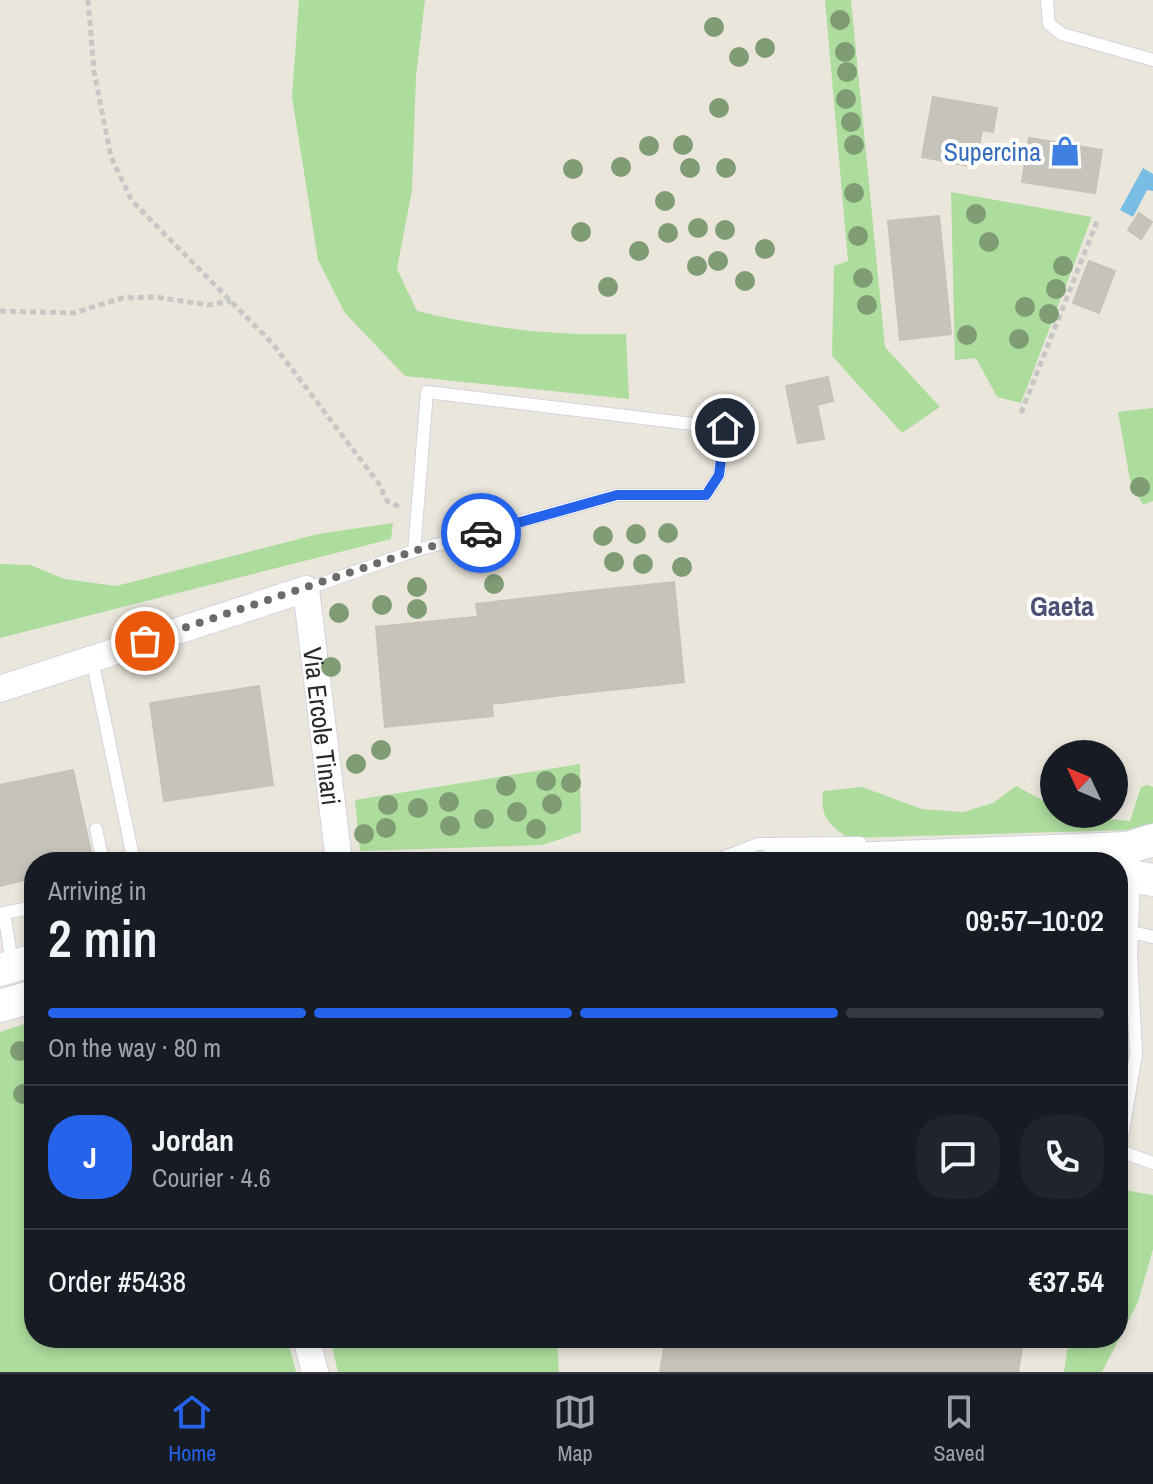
<!DOCTYPE html>
<html lang="en">
<head>
<meta charset="utf-8">
<style>
  :root { --surface:#171b24; --page:#20242c; --text:#f1f3f6; --muted:#9ea1a6; --line:#363941; --accent:#2563eb }
  body { margin:0; font-family:"Archivo Narrow",sans-serif; background:var(--page); color:var(--text); height:100vh; display:flex; flex-direction:column; font-size:30px; white-space:nowrap }
  * { box-sizing:border-box; margin:0 }
  p { font-size:26px; color:var(--muted) }
  .icon { flex:none; width:44px; height:44px; fill:none; stroke:currentColor; stroke-width:2; stroke-linecap:round; stroke-linejoin:round }
  .map { position:relative; flex:1; overflow:hidden }
  .side { position:absolute; left:24px; top:852px; width:1104px; height:496px; display:flex; flex-direction:column; background:var(--surface); border-radius:32px; box-shadow:0 4px 12px #0003 }
  .side>* { flex:none }
  .needle { width:52px; rotate:314deg }
  .fabs { position:absolute; left:1040px; top:740px; display:grid; gap:16px }
  .fabs a { display:grid; place-items:center; width:88px; height:88px; border-radius:50%; background:var(--surface); box-shadow:0 4px 12px #0003; font-size:40px }
  .pin { position:absolute; display:grid; place-items:center; width:68px; height:68px; color:#fff; margin:-34px; border:4px solid #fff; border-radius:50%; box-shadow:0 2px 8px #0007 }
  .courier { position:absolute; display:grid; place-items:center; width:80px; height:80px; margin:-40px; border:6px solid #2563eb; border-radius:50%; background:#fff; color:#222; box-shadow:0 2px 10px #0007 }
  .headline em { font-style:normal; font-weight:600 }
  .headline div { display:flex; flex-direction:column-reverse }
  .headline { display:flex; align-items:center; justify-content:space-between; height:136px; padding:0 24px }
  h1 { font-size:52px; font-weight:600; line-height:60px }
  .bar { display:grid; grid-template-columns:repeat(4,1fr); gap:12px 8px; align-content:center; height:96px; padding:0 24px }
  .bar i { height:10px; border-radius:6px; background:var(--line) }
  .bar .current { background:var(--accent) }
  .bar p { grid-column:span 4 }
  .line { display:flex; align-items:center; gap:20px; padding:0 24px; border-top:2px solid var(--line) }
  .line div { flex:1 }
  .round { display:grid; place-items:center; flex:none; width:84px; height:84px; border-radius:32px; background:var(--page) }
  .tab-bar { display:flex; justify-content:space-around; align-items:center; height:112px; border-top:2px solid var(--line); background:var(--surface); font-size:22px; color:var(--muted) }
  .tab-bar a { display:grid; justify-items:center; gap:4px }
  .tab-bar .current { color:var(--accent) }
  .map>svg:first-child { display:block }
</style>
</head>
<body>
<div class="map">
<svg width="1153" height="1372" viewBox="0 0 1153 1372">
  <rect width="100%" height="100%" fill="#ebe6dc"/>
  <path fill="#addd9d" d="M 299,0 L 425,0 L 416,76 L 412,190 L 397,269 L 417,311 C 486,328 554,336 626,334 L 629,399 L 405,376 L 345,313 L 318,260 L 292,97 Z
    M 825,0 L 851,0 L 885,347 L 940,407 L 902,433 L 832,356 L 834,266 L 848,261 Z
    M 951,192 L 1092,217 L 1021,403 L 997,397 L 976,358 L 955,360 Z
    M 1153,408 L 1153,501 L 1143,505 L 1130,480 L 1118,412 Z
    M 393,523 L 391,539 L 0,638 L 0,564 L 30,565 L 65,579 L 116,586 L 318,534 Z
    M 580,764 L 581,832 L 543,845 L 360,851 L 355,800 Z
    M 1147,785 L 1153,787 L 1153,828 L 1132,830 L 848,838 C 828,824 820,816 823,791 L 862,787 L 922,809 L 963,812 L 993,803 L 1016,786 L 1054,806 L 1054,814 L 1130,821 L 1141,787 Z
    M 34,1021 L 34,1338 L 287,1338 L 296,1372 L 0,1372 L 0,1032 Z
    M 1118,1189 L 1153,1195 L 1153,1249 L 1138,1302 L 1102,1372 L 1064,1372 L 1069,1338 L 1118,1338 Z
    M 330,1338 L 557,1338 L 559,1372 L 338,1372 Z"/>
  <path fill="#78bde4" d="M 1143,168 L 1153,174 L 1153,191 L 1147,190 L 1133,217 L 1120,210 Z"/>
  <path fill="#c6c3bc" stroke="#c6c2b6" stroke-width="2" d="M 933,97 L 997,108 L 993,132 L 982,130 L 975,167 L 922,157 Z
    M 1029,138 L 1102,150 L 1095,193 L 1022,182 Z
    M 1139,213 L 1152,222 L 1141,239 L 1128,230 Z
    M 939,216 L 951,334 L 900,340 L 888,221 Z
    M 1089,261 L 1115,271 L 1099,313 L 1073,303 Z
    M 828,377 L 833,401 L 791,411 L 786,386 Z
    M 817,405 L 824,439 L 798,443 L 791,411 Z
    M 674,582 L 684,682 L 573,694 L 562,594 Z
    M 562,594 L 573,694 L 492,704 L 484,616 L 478,617 L 476,604 Z
    M 484,616 L 493,716 L 385,727 L 376,627 Z
    M 259,686 L 273,785 L 164,801 L 150,703 Z
    M 73,770 L 93,862 L 34,862 L 34,878 L 0,886 L 0,785 Z
    M 1118,955 L 1125,1029 L 1118,1099 Z
    M 666,1338 L 1024,1338 L 1018,1372 L 660,1372 Z"/>
  <g fill="none" stroke-linecap="round" stroke-linejoin="round">
    <g stroke="#d2d3e1" stroke-width="14">
      <path id="service" d="M 1047,0 L 1049,24 L 1062,34 L 1153,60
        M 306,589 L 414,551 L 617,495 L 706,495 L 719,475 L 725,428 L 427,392 L 414,551
        M 92,659 L 134,862
        M 96,829 L 103,862
        M 712,862 L 758,844 L 860,843
        M 1131,932 L 1153,937
        M 12,963 L 4,913 L 34,907
        M 1120,1151 L 1153,1163
        M 1118,1160 L 1136,1054 L 1131,955 L 1134,879"/>
    </g>
    <g stroke="#d2d3e1" stroke-width="28">
      <g id="minor">
        <path id="s1" d="M 0,689 L 306,589 L 339,862"/>
        <path d="M 306,1338 L 315,1372"/>
      </g>
    </g>
    <g stroke="#d2d3e1" stroke-width="34">
      <path id="tertiary" d="M 775,862 L 1127,848 L 1153,840
        M 1118,874 L 1153,880
        M 0,970 L 34,960
        M 0,1006 L 34,996"/>
    </g>
    <path stroke="#c7c7c7" stroke-width="5" stroke-dasharray="6 4" stroke-linecap="butt" d="M 88,0 L 94,71 L 111,157 L 132,201 L 273,344 L 379,484 L 387,501 L 402,508
      M 0,311 L 74,313 L 122,298 L 155,297 L 209,305 L 231,301
      M 1021,413 L 1098,219"/>
    <use href="#service" stroke="#fff" stroke-width="12"/>
    <use href="#minor" stroke="#fff" stroke-width="26"/>
    <use href="#tertiary" stroke="#fff" stroke-width="32"/>
  </g>
  <g fill="#7f9c75">
    <circle cx="840" cy="20" r="10"/>
    <circle cx="714" cy="27" r="10"/>
    <circle cx="765" cy="48" r="10"/>
    <circle cx="845" cy="52" r="10"/>
    <circle cx="739" cy="57" r="10"/>
    <circle cx="847" cy="72" r="10"/>
    <circle cx="846" cy="99" r="10"/>
    <circle cx="719" cy="108" r="10"/>
    <circle cx="851" cy="122" r="10"/>
    <circle cx="683" cy="145" r="10"/>
    <circle cx="854" cy="145" r="10"/>
    <circle cx="649" cy="146" r="10"/>
    <circle cx="621" cy="167" r="10"/>
    <circle cx="690" cy="168" r="10"/>
    <circle cx="726" cy="168" r="10"/>
    <circle cx="573" cy="169" r="10"/>
    <circle cx="854" cy="193" r="10"/>
    <circle cx="665" cy="201" r="10"/>
    <circle cx="976" cy="214" r="10"/>
    <circle cx="698" cy="228" r="10"/>
    <circle cx="725" cy="230" r="10"/>
    <circle cx="581" cy="232" r="10"/>
    <circle cx="668" cy="233" r="10"/>
    <circle cx="858" cy="236" r="10"/>
    <circle cx="989" cy="242" r="10"/>
    <circle cx="765" cy="249" r="10"/>
    <circle cx="639" cy="251" r="10"/>
    <circle cx="718" cy="261" r="10"/>
    <circle cx="697" cy="266" r="10"/>
    <circle cx="1063" cy="266" r="10"/>
    <circle cx="863" cy="278" r="10"/>
    <circle cx="745" cy="281" r="10"/>
    <circle cx="608" cy="287" r="10"/>
    <circle cx="1056" cy="289" r="10"/>
    <circle cx="867" cy="305" r="10"/>
    <circle cx="1025" cy="307" r="10"/>
    <circle cx="1049" cy="314" r="10"/>
    <circle cx="967" cy="335" r="10"/>
    <circle cx="1019" cy="339" r="10"/>
    <circle cx="1140" cy="487" r="10"/>
    <circle cx="668" cy="533" r="10"/>
    <circle cx="636" cy="534" r="10"/>
    <circle cx="603" cy="536" r="10"/>
    <circle cx="614" cy="562" r="10"/>
    <circle cx="643" cy="564" r="10"/>
    <circle cx="682" cy="567" r="10"/>
    <circle cx="494" cy="584" r="10"/>
    <circle cx="417" cy="587" r="10"/>
    <circle cx="382" cy="605" r="10"/>
    <circle cx="417" cy="609" r="10"/>
    <circle cx="339" cy="613" r="10"/>
    <circle cx="331" cy="667" r="10"/>
    <circle cx="381" cy="750" r="10"/>
    <circle cx="356" cy="764" r="10"/>
    <circle cx="546" cy="781" r="10"/>
    <circle cx="571" cy="783" r="10"/>
    <circle cx="506" cy="786" r="10"/>
    <circle cx="449" cy="802" r="10"/>
    <circle cx="552" cy="804" r="10"/>
    <circle cx="388" cy="805" r="10"/>
    <circle cx="418" cy="808" r="10"/>
    <circle cx="517" cy="812" r="10"/>
    <circle cx="484" cy="819" r="10"/>
    <circle cx="450" cy="826" r="10"/>
    <circle cx="386" cy="828" r="10"/>
    <circle cx="536" cy="829" r="10"/>
    <circle cx="364" cy="834" r="10"/>
    <circle cx="20" cy="1051" r="10"/>
    <circle cx="23" cy="1094" r="10"/>
  </g>
  <g fill="none" stroke-linecap="round" stroke-linejoin="round">
    <path stroke="#6d6b68" stroke-width="8" stroke-dasharray="0 14.4" d="M 145,641 L 414,551 L 481,533"/>
    <path stroke="#2563eb" stroke-width="10" d="M 481,533 L 617,495 L 706,495 L 719,475 L 725,428"/>
  </g>
  <defs>
    <g id="shop-bare" transform="scale(2.4)"><path d="M-5-2.5h2.3a2.7 3.5 0 0 1 5.4 0H5L5.5 6h-11ZM-1.5-2.5h3a1.5 2.3 0 0 0-3 0Z" fill="#3f7fe0" stroke="#fff" stroke-width="2.5" paint-order="stroke"/></g>
  </defs>
  <g fill-rule="evenodd">
    <use href="#shop-bare" x="1065" y="151"/>
  </g>
  <g text-anchor="middle" dominant-baseline="central" stroke-width="8" stroke-linejoin="round" paint-order="stroke">
    <g font-size="26" fill="#366cbe" stroke="#fff" text-anchor="end">
      <text x="1041" y="151">Supercina</text>
    </g>
    <g font-size="26" fill="#292929" stroke="#fff">
      <text stroke="none"><textPath href="#s1" startOffset="460">Via Ercole Tinari</textPath></text>
    </g>
    <g font-size="28" font-weight="bold" fill="#4e5176" stroke="#fff">
      <text x="1062" y="606">Gaeta</text>
    </g>
  </g>
</svg>
<div class="fabs">
<a><svg class="needle" viewBox="-14 -14 28 28"><path d="M0-13l5 13h-10z" fill="#e53935"/><path d="M0 13l5-13h-10z" fill="#9ea1a6"/></svg></a>
</div>
<div class="pin" style="left:145px;top:641px;background:#ea580c"><svg class="icon" aria-label="bag" viewBox="0 0 24 24"><path d="M5 8h14l-1 12H6zM9 8a3 3 0 0 1 6 0"/></svg></div>
<div class="pin" style="left:725px;top:428px;background:#1f2937"><svg class="icon" aria-label="home" viewBox="0 0 24 24"><path d="M3 11l9-7 9 7M6 9v11h12V9"/></svg></div>
<div class="courier" style="left:481px;top:533px"><svg class="icon" aria-label="car" viewBox="0 0 24 24"><path d="M5 17H2v-5l4-1 3-4h7l3 4 3 1v5h-3M9 17h6M6 11h13"/><circle cx="7" cy="17" r="2"/><circle cx="17" cy="17" r="2"/></svg></div>
<section class="side">
<div class="headline"><div><h1>2 min</h1><p>Arriving in</p></div><em>09:57–10:02</em></div>
<div class="bar"><i class="current"></i><i class="current"></i><i class="current"></i><i></i><p>On the way · 80 m</p></div>
<div class="line" style="height:144px"><b class="round" style="background:var(--accent);color:#fff">J</b><div><b>Jordan</b><p>Courier · 4.6</p></div><a class="round"><svg class="icon" aria-label="chat" viewBox="0 0 24 24"><path d="M4 5h16v11H9l-5 4z"/></svg></a><a class="round"><svg class="icon" aria-label="phone" viewBox="0 0 24 24"><path d="M5 4h4l2 5-3 2q2 4 5 5l2-3 5 2v4C11 20 4 13 5 4z"/></svg></a></div>
<div class="line" style="height:104px"><div>Order #5438</div><b>€37.54</b></div>
</section>
</div>
<nav class="tab-bar">
<a class="current"><svg class="icon" aria-label="home" viewBox="0 0 24 24"><path d="M3 11l9-7 9 7M6 9v11h12V9"/></svg>Home</a>
<a><svg class="icon" aria-label="map" viewBox="0 0 24 24"><path d="M3 6l6-2 6 2 6-2v14l-6 2-6-2-6 2zM9 4v14M15 6v14"/></svg>Map</a>
<a><svg class="icon" aria-label="saved" viewBox="0 0 24 24"><path d="M7 4h10v16l-5-4-5 4z"/></svg>Saved</a>
</nav>
</body>
</html>
